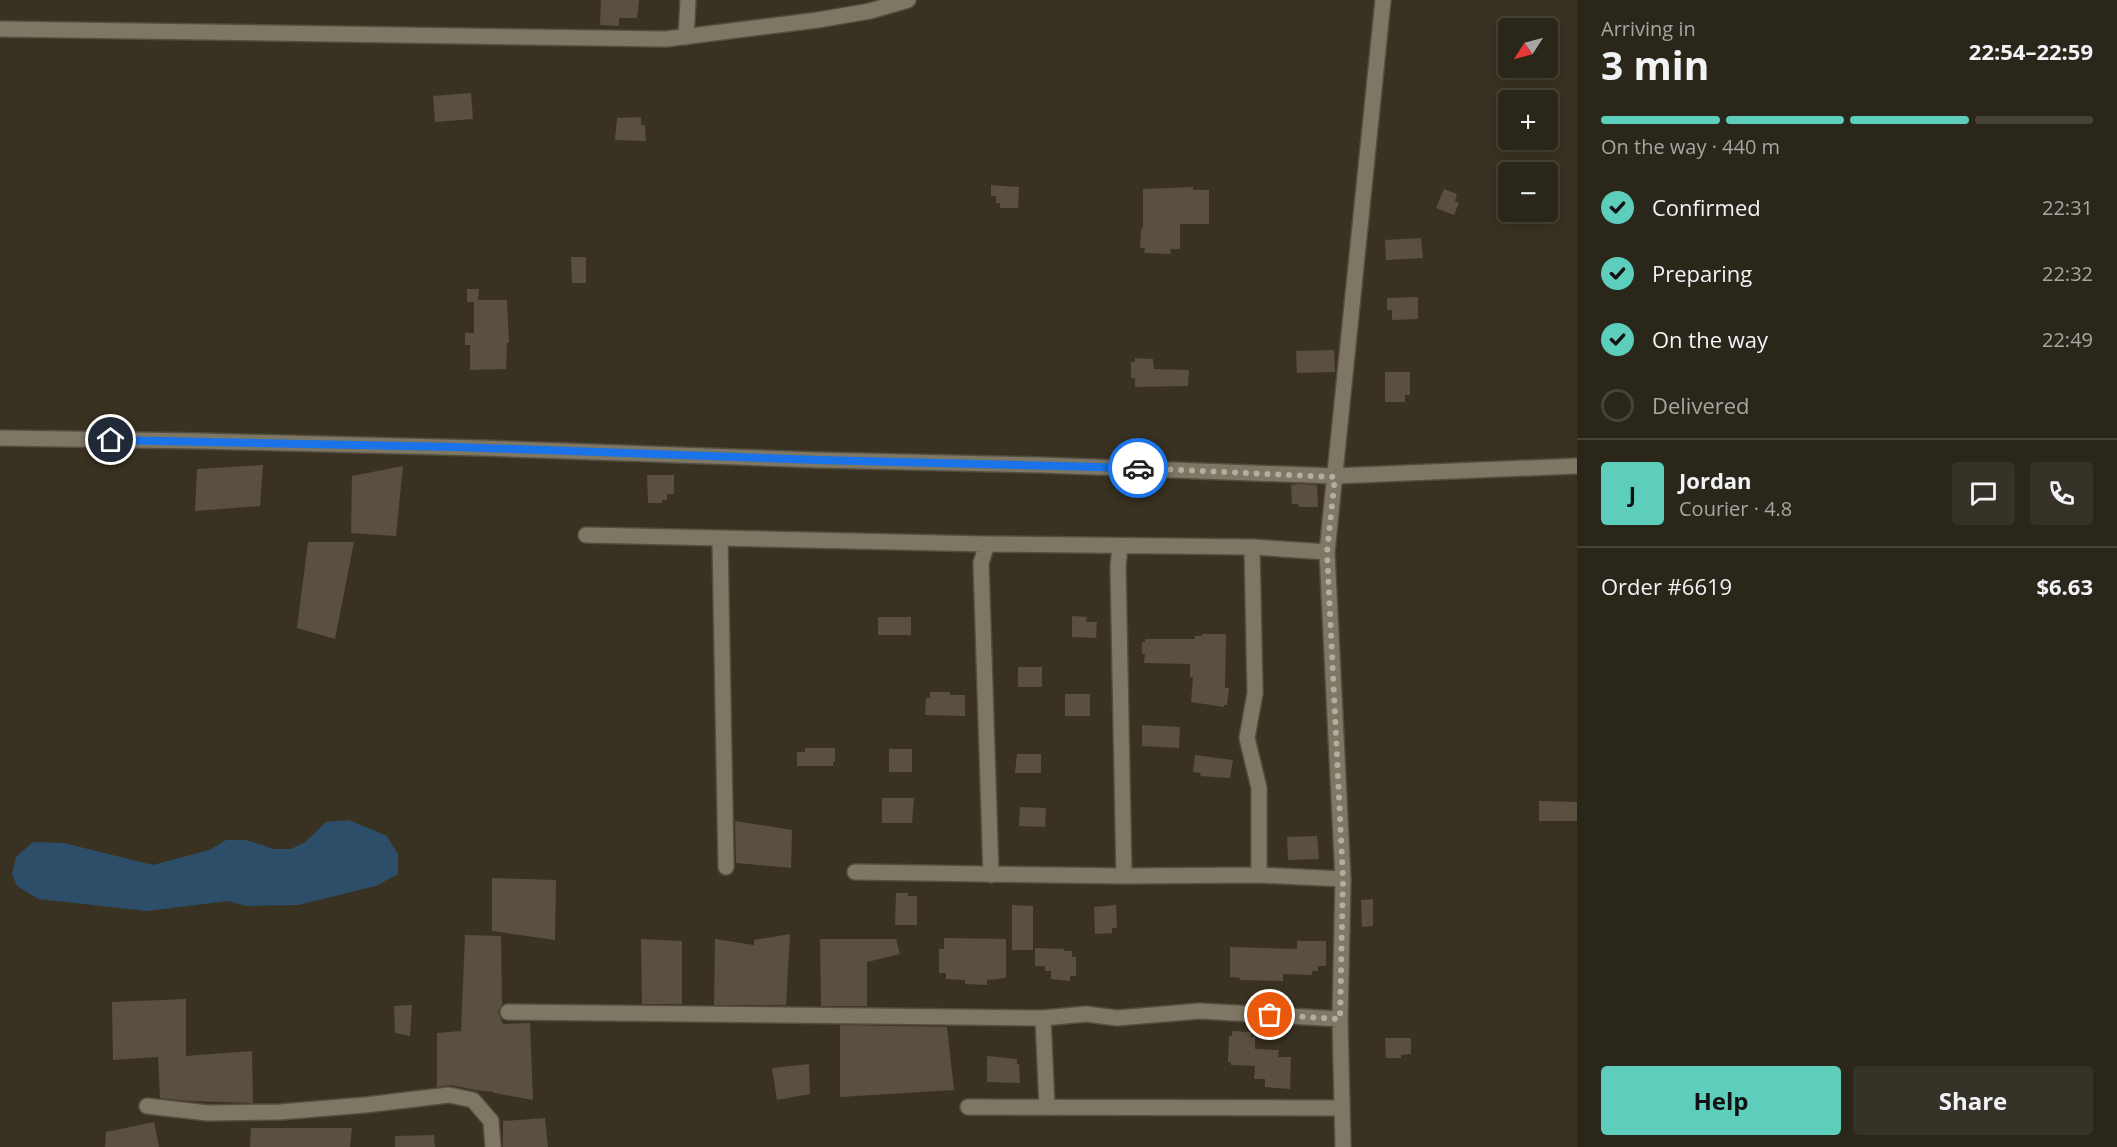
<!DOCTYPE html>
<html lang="en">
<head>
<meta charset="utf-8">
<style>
  :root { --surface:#2b261a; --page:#373227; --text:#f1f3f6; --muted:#a6a5a2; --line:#474339; --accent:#5ccebb }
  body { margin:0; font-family:"Open Sans",sans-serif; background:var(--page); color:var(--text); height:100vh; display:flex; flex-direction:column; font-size:22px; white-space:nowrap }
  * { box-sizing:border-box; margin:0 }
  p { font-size:20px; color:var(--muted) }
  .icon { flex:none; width:33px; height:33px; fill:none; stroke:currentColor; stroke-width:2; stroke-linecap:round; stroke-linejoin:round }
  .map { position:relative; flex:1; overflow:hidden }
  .panel { display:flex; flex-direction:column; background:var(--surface); width:540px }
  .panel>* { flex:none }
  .needle { width:39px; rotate:234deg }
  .controls { position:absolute; left:1498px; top:18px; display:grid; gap:12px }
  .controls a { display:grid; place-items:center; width:60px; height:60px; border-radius:6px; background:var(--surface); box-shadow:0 3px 15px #0003,0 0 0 2px var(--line); font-size:30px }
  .pin { position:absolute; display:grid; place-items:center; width:51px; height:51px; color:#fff; margin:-26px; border:3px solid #fff; border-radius:50%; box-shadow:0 2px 6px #0007 }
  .courier { position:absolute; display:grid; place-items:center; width:60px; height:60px; margin:-30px; border:4px solid #1a73e8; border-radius:50%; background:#fff; color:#222; box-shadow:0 2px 8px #0007 }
  .overview em { font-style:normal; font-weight:700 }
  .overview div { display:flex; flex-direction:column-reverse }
  .overview { display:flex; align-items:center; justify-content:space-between; height:102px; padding:0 24px }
  h1 { font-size:39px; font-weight:700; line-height:45px }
  .bar { display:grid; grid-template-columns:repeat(4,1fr); gap:9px 6px; align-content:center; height:72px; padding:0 24px }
  .bar i { height:8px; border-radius:4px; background:var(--line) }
  .bar .on { background:var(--accent) }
  .bar p { grid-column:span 4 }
  .line { display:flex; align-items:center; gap:15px; padding:0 24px; border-top:2px solid var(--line) }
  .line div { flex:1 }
  .round { display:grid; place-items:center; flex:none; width:63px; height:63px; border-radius:6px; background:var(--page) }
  ol { padding:0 24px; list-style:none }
  li { display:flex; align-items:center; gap:18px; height:66px }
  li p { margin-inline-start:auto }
  li .icon { padding:6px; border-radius:50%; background:var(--accent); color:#111; stroke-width:4 }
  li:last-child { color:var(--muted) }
  li i { width:33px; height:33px; border:3px solid var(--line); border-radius:50% }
  .action { display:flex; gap:12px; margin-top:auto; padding:12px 24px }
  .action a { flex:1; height:69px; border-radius:6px; background:var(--accent); color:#111; font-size:24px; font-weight:700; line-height:69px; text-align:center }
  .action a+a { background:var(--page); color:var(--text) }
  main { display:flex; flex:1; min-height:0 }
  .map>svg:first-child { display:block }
</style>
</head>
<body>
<main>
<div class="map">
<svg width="1577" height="1147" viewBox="0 0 1577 1147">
  <rect width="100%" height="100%" fill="#393222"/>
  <path fill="#2c4e69" d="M 349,820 L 387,836 L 398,854 L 398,874 L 376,886 L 298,905 L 246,906 L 228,901 L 147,911 L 38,899 L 17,886 L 12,874 L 16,857 L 33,842 L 64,843 L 153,865 L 209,850 L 226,840 L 246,840 L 274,849 L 291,849 L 305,842 L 326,822 Z"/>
  <path fill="#5b4f3f" d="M 601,0 L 639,0 L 637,18 L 619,18 L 619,26 L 600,25 Z
    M 471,93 L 473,119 L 435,122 L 433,96 Z
    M 641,117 L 641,125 L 645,125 L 646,141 L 615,140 L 617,118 Z
    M 991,185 L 1019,187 L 1018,208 L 1000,208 L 1000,203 L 996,203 L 996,196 L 991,196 Z
    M 1193,187 L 1193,190 L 1209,190 L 1209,224 L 1180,224 L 1180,249 L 1170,249 L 1171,254 L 1144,253 L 1145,248 L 1140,248 L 1141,228 L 1143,229 L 1143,189 Z
    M 1444,189 L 1457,194 L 1455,201 L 1459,203 L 1454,215 L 1436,208 Z
    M 1421,238 L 1423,258 L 1386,260 L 1385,240 Z
    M 571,257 L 586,257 L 586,283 L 572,283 Z
    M 467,289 L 479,289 L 478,300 L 507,300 L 509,343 L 507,343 L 506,369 L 470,370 L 470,345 L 465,345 L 465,333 L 474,333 L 474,302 L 467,302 Z
    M 1418,297 L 1418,319 L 1392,320 L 1392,310 L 1387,310 L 1387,298 Z
    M 1334,350 L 1335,372 L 1297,373 L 1296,351 Z
    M 1135,358 L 1153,359 L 1154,369 L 1189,370 L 1188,386 L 1135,387 L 1135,378 L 1131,378 L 1131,362 L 1135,362 Z
    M 1385,372 L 1410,372 L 1410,395 L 1405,395 L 1405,402 L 1385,402 Z
    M 263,465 L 260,506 L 195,511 L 197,469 Z
    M 403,466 L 396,536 L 351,533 L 352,476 Z
    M 647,475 L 674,475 L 674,494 L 667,494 L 667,500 L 662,500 L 662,503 L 648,503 Z
    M 1298,484 L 1317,485 L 1318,507 L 1299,507 L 1298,504 L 1292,504 L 1291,485 Z
    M 308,542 L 354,542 L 335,639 L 297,628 Z
    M 1072,616 L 1087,617 L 1086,622 L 1097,622 L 1096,638 L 1072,637 Z
    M 878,617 L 911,617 L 911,635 L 878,635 Z
    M 1202,634 L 1226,634 L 1225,688 L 1229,688 L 1227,705 L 1224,705 L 1224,707 L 1191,702 L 1193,677 L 1190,677 L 1190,664 L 1144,663 L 1145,654 L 1142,654 L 1142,642 L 1145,642 L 1145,639 L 1195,639 L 1195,636 L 1202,636 Z
    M 1018,667 L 1042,667 L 1042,687 L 1018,687 Z
    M 930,692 L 950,692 L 950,695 L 965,695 L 965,716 L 925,715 L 926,698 L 930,698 Z
    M 1065,694 L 1090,694 L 1090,716 L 1065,716 Z
    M 1142,725 L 1180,727 L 1179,748 L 1142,746 Z
    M 805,748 L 835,748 L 835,762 L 833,762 L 833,766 L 797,766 L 797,752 L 805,752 Z
    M 889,749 L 912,749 L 912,772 L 889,772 Z
    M 1017,754 L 1041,754 L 1041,773 L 1015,773 Z
    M 1195,755 L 1233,760 L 1230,778 L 1200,776 L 1201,773 L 1193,772 Z
    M 882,798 L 914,798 L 912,823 L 882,823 Z
    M 1539,801 L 1577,802 L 1577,821 L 1539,821 Z
    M 1020,807 L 1046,808 L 1045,827 L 1019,826 Z
    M 735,821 L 792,830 L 791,868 L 736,863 Z
    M 1317,836 L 1319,859 L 1288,860 L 1287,837 Z
    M 492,878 L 556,880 L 555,940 L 492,931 Z
    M 896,893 L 908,893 L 908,896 L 917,896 L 917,925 L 895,925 Z
    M 1373,899 L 1373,926 L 1362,927 L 1361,900 Z
    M 1012,905 L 1033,906 L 1033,950 L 1012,950 Z
    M 1116,905 L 1117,928 L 1112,928 L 1112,933 L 1095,934 L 1094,907 Z
    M 790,934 L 786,1005 L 714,1005 L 715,939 L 754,945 L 754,940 Z
    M 465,935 L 501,936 L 502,1004 L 498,1012 L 503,1024 L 530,1023 L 533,1100 L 494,1093 L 494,1092 L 475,1090 L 451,1085 L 437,1087 L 437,1033 L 461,1031 Z
    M 944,938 L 1006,939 L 1006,978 L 987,980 L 987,985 L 965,984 L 965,980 L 946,979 L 946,973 L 939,973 L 939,949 L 944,949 Z
    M 641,939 L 682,941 L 682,1004 L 642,1004 Z
    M 820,939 L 896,939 L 900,954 L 867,962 L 867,1006 L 821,1006 Z
    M 1297,941 L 1326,941 L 1326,966 L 1318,966 L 1318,971 L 1312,971 L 1312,975 L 1283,974 L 1283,981 L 1240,980 L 1240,978 L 1230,977 L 1230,947 L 1297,949 Z
    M 1035,948 L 1064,949 L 1064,951 L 1072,951 L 1072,957 L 1076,957 L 1076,976 L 1070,976 L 1070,981 L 1051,979 L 1051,971 L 1045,971 L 1045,966 L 1035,966 Z
    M 186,999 L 186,1056 L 252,1051 L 253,1103 L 189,1101 L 160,1098 L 158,1057 L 113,1060 L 112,1002 Z
    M 412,1005 L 410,1036 L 395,1033 L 394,1006 Z
    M 840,1025 L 947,1027 L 954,1090 L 840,1097 Z
    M 1232,1031 L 1251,1032 L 1251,1037 L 1255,1037 L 1255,1049 L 1279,1050 L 1278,1057 L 1291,1057 L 1290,1089 L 1265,1087 L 1265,1079 L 1254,1079 L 1255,1066 L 1231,1065 L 1231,1062 L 1228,1062 L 1229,1036 L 1232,1036 Z
    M 1385,1038 L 1411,1038 L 1411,1054 L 1401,1055 L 1401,1058 L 1386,1058 Z
    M 987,1056 L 1017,1059 L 1017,1064 L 1019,1064 L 1020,1083 L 987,1082 Z
    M 809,1064 L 810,1094 L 777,1100 L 772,1068 Z
    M 545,1118 L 548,1147 L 503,1147 L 503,1121 Z
    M 154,1122 L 159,1147 L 105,1147 L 106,1132 Z
    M 251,1128 L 352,1128 L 350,1147 L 250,1147 Z
    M 434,1135 L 435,1147 L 395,1147 L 395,1136 Z"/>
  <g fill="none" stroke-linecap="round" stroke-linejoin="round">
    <g stroke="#534d3f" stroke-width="18">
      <path id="minor" d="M 0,29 L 666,39 L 818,20 L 870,11 L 908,0
        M 686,37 L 688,0
        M 0,438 L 199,441 L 481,448 L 818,460 L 1041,465 L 1335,476 L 1577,466
        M 586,535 L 987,544 L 1252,547 L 1327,552
        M 720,538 L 726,867
        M 987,544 L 981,563 L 991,875
        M 1120,546 L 1118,567 L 1124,876
        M 1252,547 L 1255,693 L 1247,738 L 1259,788 L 1259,875
        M 855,872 L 1124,876 L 1259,875 L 1343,879
        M 508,1012 L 1043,1018 L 1086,1014 L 1117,1018 L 1200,1011 L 1340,1019
        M 1043,1018 L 1047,1107
        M 147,1106 L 208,1113 L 280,1112 L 365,1105 L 449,1095 L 473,1100 L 491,1121 L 493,1147
        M 968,1107 L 1342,1108
        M 1343,1147 L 1340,1019 L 1343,879 L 1327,552 L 1383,0"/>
    </g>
    <use href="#minor" stroke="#7d7764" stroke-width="15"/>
  </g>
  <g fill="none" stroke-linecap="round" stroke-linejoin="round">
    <path stroke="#b2ada1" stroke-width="6" stroke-dasharray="0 10.8" d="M 1138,468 L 1335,477 L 1327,552 L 1343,879 L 1340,1019 L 1270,1015"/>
    <path stroke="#1a73e8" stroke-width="8" d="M 111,440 L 457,447 L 818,460 L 1138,468"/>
  </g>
</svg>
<div class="controls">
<a><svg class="needle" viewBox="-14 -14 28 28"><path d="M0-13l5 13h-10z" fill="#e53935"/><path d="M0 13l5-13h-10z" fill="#a6a5a2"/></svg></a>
<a>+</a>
<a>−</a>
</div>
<div class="pin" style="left:1270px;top:1015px;background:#ea580c"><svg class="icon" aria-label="bag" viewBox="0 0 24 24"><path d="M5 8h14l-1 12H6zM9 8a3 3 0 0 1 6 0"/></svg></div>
<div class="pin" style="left:111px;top:440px;background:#1f2937"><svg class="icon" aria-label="home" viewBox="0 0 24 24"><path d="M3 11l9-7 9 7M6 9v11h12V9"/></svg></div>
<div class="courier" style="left:1138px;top:468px"><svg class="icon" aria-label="car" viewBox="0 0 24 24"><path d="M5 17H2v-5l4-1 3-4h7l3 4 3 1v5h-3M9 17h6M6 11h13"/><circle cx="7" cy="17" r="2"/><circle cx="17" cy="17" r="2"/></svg></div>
</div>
<section class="panel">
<div class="overview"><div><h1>3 min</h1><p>Arriving in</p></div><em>22:54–22:59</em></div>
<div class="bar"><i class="on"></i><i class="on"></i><i class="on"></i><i></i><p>On the way · 440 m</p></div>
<ol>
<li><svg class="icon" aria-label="check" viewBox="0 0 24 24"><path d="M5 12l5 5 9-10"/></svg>Confirmed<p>22:31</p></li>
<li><svg class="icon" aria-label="check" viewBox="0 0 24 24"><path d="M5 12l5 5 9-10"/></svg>Preparing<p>22:32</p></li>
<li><svg class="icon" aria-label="check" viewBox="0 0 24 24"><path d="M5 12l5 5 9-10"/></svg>On the way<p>22:49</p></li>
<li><i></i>Delivered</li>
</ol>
<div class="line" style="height:108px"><b class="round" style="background:var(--accent);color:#111">J</b><div><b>Jordan</b><p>Courier · 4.8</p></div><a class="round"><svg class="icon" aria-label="chat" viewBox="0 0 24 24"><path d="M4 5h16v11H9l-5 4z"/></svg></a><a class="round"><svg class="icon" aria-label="phone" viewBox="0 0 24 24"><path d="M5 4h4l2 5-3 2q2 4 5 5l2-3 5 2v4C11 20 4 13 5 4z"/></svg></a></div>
<div class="line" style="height:78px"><div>Order #6619</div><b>$6.63</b></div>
<div class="action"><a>Help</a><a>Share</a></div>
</section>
</main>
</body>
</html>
